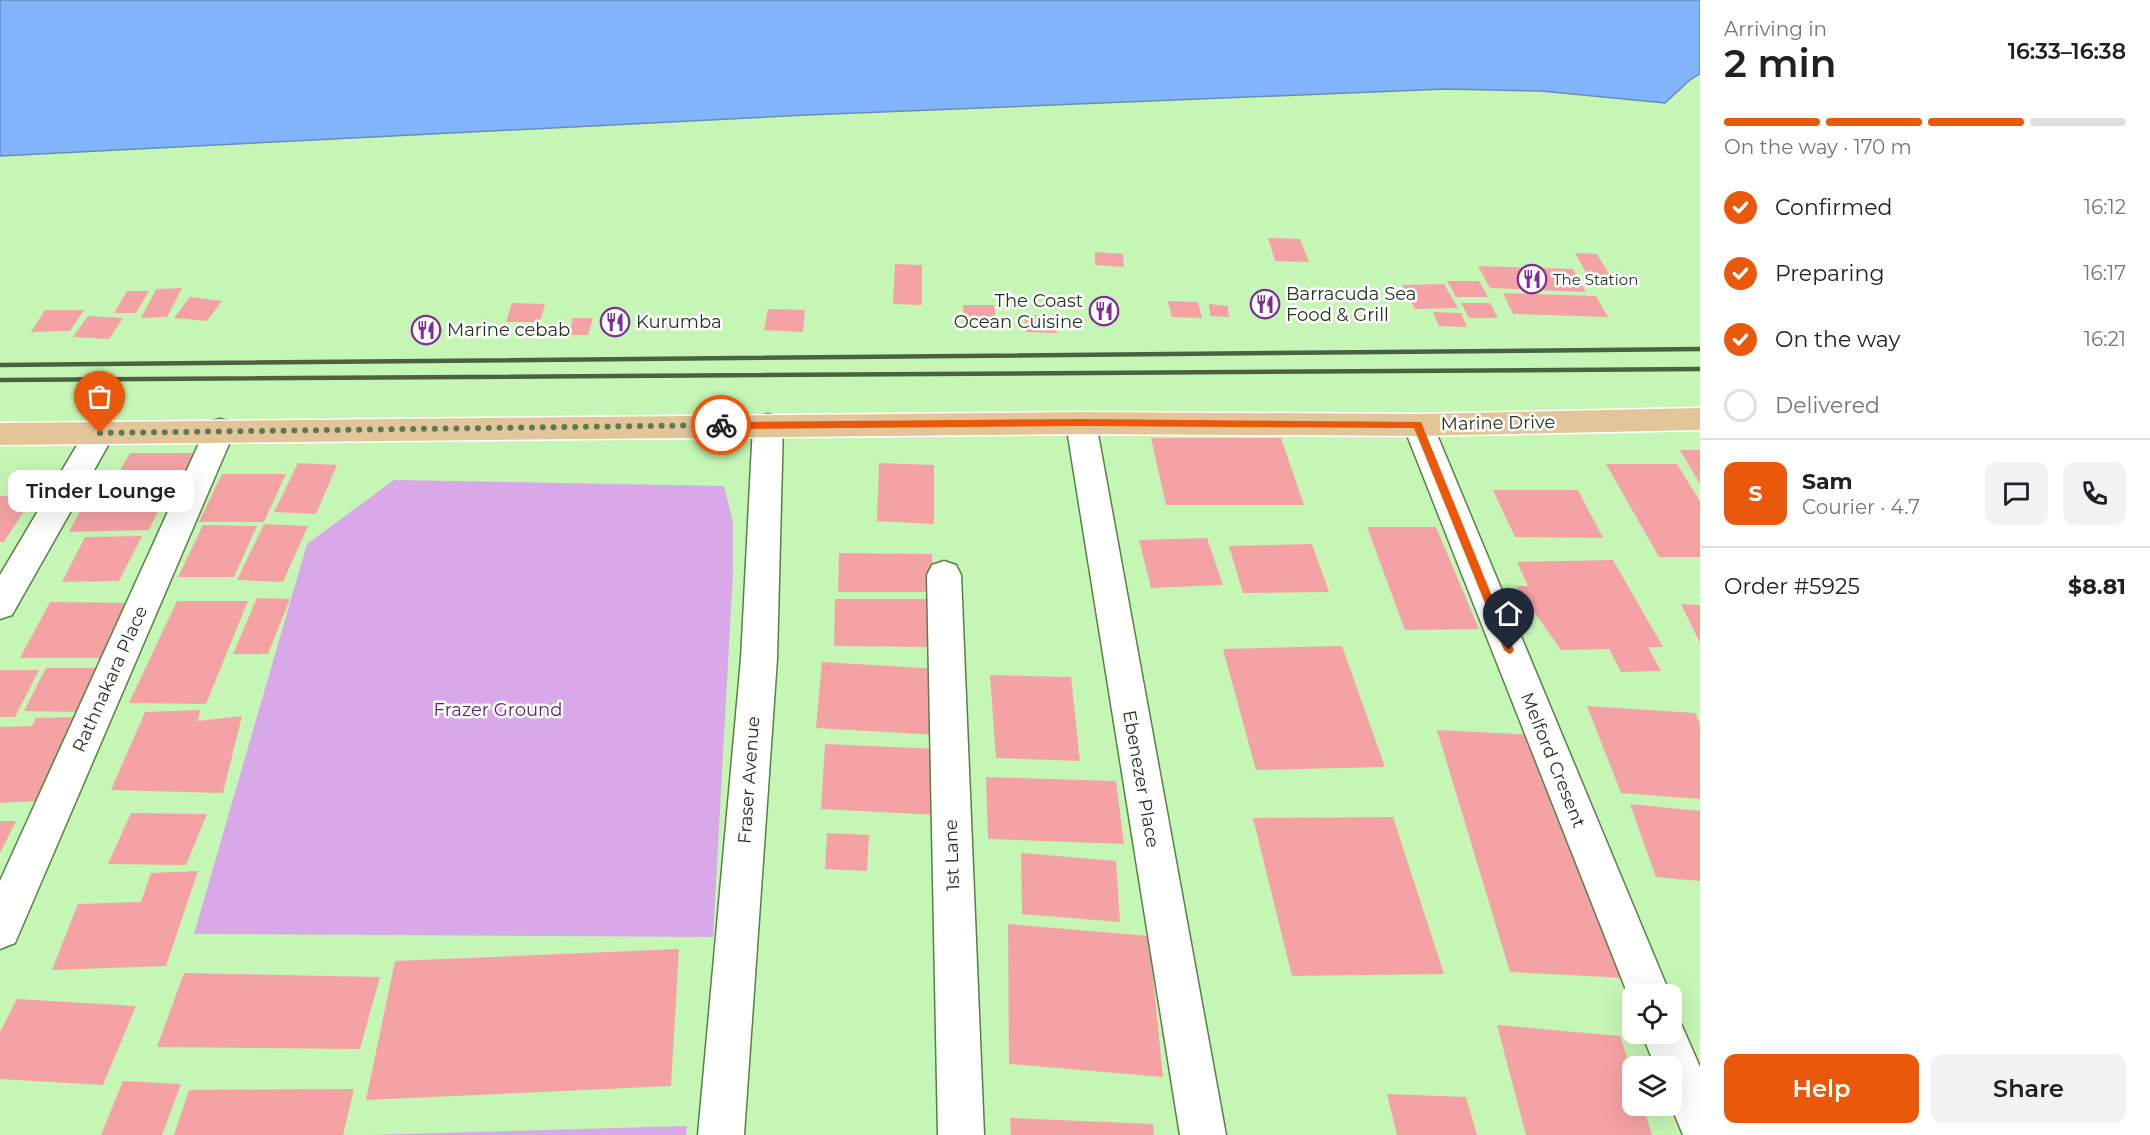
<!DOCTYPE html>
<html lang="en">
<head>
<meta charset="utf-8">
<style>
  :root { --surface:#fff; --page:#f2f2f2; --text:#202124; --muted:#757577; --line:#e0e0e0; --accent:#ea580c }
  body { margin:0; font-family:Montserrat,sans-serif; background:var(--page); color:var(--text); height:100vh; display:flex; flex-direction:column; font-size:22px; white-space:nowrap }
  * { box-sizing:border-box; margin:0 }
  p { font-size:20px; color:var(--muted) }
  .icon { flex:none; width:33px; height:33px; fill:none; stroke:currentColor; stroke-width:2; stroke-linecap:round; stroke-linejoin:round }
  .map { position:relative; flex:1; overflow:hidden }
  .side { display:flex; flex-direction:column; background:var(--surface); width:450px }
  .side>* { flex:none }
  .controls { position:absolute; left:1622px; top:984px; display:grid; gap:12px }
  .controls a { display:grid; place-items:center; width:60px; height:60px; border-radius:12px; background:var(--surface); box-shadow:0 6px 24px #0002; font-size:30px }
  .pin { position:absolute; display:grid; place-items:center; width:51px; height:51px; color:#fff; margin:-62px -26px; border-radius:50% 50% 50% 0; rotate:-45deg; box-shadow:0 0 6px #0007 }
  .pin .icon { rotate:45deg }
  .courier { position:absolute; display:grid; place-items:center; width:60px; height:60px; margin:-30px; border:4px solid #ea580c; border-radius:50%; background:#fff; color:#222; box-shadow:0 2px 8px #0007 }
  .bubble { position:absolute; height:42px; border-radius:12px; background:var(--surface); box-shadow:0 6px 24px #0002; font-size:20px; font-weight:600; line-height:42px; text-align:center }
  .summary em { font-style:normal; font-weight:600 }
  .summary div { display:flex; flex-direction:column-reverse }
  .summary { display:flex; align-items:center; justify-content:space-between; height:102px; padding:0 24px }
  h1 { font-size:39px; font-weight:600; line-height:45px }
  .bar { display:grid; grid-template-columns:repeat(4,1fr); gap:9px 6px; align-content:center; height:72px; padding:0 24px }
  .bar i { height:8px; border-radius:4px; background:var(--line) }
  .bar .on { background:var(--accent) }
  .bar p { grid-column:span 4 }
  .line { display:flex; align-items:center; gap:15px; padding:0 24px; border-top:2px solid var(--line) }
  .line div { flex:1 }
  .round { display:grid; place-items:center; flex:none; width:63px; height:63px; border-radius:12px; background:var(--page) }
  ol { padding:0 24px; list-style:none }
  li { display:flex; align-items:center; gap:18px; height:66px }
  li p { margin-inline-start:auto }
  li .icon { padding:6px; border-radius:50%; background:var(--accent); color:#fff; stroke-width:4 }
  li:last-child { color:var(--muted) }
  li i { width:33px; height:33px; border:3px solid var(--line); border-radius:50% }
  .button { display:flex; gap:12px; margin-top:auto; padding:12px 24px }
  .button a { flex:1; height:69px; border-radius:12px; background:var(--accent); color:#fff; font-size:24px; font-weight:600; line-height:69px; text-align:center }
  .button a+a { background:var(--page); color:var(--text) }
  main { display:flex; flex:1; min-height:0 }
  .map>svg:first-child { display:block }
</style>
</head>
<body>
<main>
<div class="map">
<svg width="1700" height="1135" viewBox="0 0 1700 1135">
  <rect width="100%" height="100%" fill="#c6f6b5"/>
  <path fill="#d8a8e8" d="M 394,480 L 724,486 L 733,522 L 733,572 L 713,937 L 194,934 L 307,544 Z
    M 687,1126 L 686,1135 L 369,1135 Z"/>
  <path fill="#82b4fc" stroke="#668eb9" stroke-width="1.5" d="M 0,0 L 1700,0 L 1700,74 L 1691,79 L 1665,103 L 1541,91 L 1445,89 L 807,115 L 0,156 Z"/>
  <path fill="#f5a2a4" d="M 1268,238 L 1300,239 L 1309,262 L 1275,261 Z
    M 1095,252 L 1123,254 L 1124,267 L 1095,265 Z
    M 1575,253 L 1597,254 L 1616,286 L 1594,286 Z
    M 895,264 L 922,265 L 922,305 L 893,304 Z
    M 1478,266 L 1573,269 L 1586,292 L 1490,288 Z
    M 1447,281 L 1479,281 L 1488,297 L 1456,297 Z
    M 1444,284 L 1458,308 L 1415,309 L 1402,285 Z
    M 182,288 L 167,317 L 141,318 L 156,289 Z
    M 127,291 L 149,291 L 136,313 L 114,313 Z
    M 1503,293 L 1596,296 L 1608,317 L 1513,314 Z
    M 190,297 L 222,301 L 207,321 L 174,318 Z
    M 1168,301 L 1198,302 L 1202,318 L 1172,317 Z
    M 512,303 L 545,304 L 540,322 L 506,322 Z
    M 1461,303 L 1490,303 L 1498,318 L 1469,318 Z
    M 1209,304 L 1228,306 L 1229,317 L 1210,316 Z
    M 963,305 L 994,305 L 996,322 L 964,322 Z
    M 768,309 L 805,310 L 803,332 L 764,330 Z
    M 45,310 L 84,310 L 70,331 L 31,332 Z
    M 1433,312 L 1461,313 L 1467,327 L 1439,326 Z
    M 1024,315 L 1055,316 L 1057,333 L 1026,332 Z
    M 88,316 L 123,318 L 109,339 L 73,337 Z
    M 573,318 L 593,318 L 588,335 L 568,335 Z
    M 1151,438 L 1281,438 L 1304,505 L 1166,505 Z
    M 1680,450 L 1700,450 L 1700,484 Z
    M 130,453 L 197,453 L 186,476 L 117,476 Z
    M 298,463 L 337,465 L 316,514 L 274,512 Z
    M 879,463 L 934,465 L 934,524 L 877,521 Z
    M 1606,464 L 1677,464 L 1700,501 L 1700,557 L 1659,557 Z
    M 222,474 L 286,474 L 264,522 L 199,522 Z
    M 171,484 L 149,530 L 69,532 L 94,485 Z
    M 1493,490 L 1578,490 L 1603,538 L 1515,537 Z
    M 0,496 L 33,497 L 4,542 L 0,542 Z
    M 264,524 L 308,526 L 283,582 L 237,580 Z
    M 203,525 L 257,526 L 234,577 L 178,577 Z
    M 1367,527 L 1436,527 L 1479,629 L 1405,630 Z
    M 142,536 L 119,581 L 62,582 L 85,537 Z
    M 1207,538 L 1223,585 L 1151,588 L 1139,540 Z
    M 1312,544 L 1329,592 L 1243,593 L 1229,546 Z
    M 839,553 L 932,554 L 934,592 L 838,592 Z
    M 1613,560 L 1663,647 L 1648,647 L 1661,671 L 1621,672 L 1609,649 L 1561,650 L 1516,586 L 1528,586 L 1517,562 Z
    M 257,598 L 290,599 L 268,654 L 233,654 Z
    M 835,599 L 932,599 L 934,647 L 834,646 Z
    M 177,601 L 248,601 L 206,704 L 129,703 Z
    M 50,602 L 133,603 L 107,658 L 20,658 Z
    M 1681,604 L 1700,605 L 1700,643 Z
    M 1342,646 L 1385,767 L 1256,770 L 1223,649 Z
    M 822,662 L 939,669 L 938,735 L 816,728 Z
    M 46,668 L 101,668 L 80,712 L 24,711 Z
    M 0,670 L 39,670 L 15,717 L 0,717 Z
    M 990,675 L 1071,677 L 1080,761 L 996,758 Z
    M 1587,706 L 1695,713 L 1700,724 L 1700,799 L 1621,793 Z
    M 200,710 L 198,721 L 242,716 L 223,793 L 111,790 L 145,712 Z
    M 77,717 L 39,801 L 0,803 L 0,727 L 32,726 L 36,718 Z
    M 1437,730 L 1537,735 L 1625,978 L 1510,972 Z
    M 825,744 L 938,749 L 938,815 L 821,809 Z
    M 986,777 L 1116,781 L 1124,844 L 988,839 Z
    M 1630,804 L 1700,811 L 1700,881 L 1656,877 Z
    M 131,813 L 207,814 L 186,865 L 108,864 Z
    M 1393,817 L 1444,974 L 1292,976 L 1253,818 Z
    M 0,821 L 16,821 L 0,853 Z
    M 827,833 L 869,835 L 867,871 L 825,869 Z
    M 1021,853 L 1116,861 L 1120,922 L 1022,914 Z
    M 198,871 L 166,966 L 52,970 L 78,904 L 141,902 L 151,873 Z
    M 1008,924 L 1149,936 L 1163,1077 L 1009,1064 Z
    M 679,949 L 671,1086 L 366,1100 L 395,961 Z
    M 184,973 L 380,977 L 360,1049 L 157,1047 Z
    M 17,999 L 136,1006 L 103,1085 L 0,1079 L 0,1032 Z
    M 1497,1025 L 1620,1036 L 1632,1073 L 1632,1106 L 1643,1106 L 1652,1135 L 1526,1135 Z
    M 123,1081 L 181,1084 L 162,1135 L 101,1135 Z
    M 354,1089 L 343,1135 L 174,1135 L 189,1090 Z
    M 1387,1094 L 1466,1097 L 1477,1135 L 1397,1135 Z
    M 1010,1118 L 1153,1124 L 1154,1135 L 1011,1135 Z"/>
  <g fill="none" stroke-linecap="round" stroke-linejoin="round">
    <g stroke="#558145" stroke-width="3">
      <path id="minor" d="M 1081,412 L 1091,415 L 1096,423 L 1226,1135 L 1180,1135 L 1066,423 L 1071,415 Z
        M 1418,414 L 1429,417 L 1433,425 L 1670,994 L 1632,994 L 1632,1005 L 1403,425 L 1407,417 Z
        M 220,419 L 231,422 L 235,430 L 15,943 L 0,949 L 0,881 L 205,430 L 209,422 Z
        M 100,422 L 111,425 L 115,433 L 12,615 L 0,619 L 0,575 L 89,425 Z
        M 944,561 L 956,565 L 961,575 L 984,1135 L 938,1135 L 927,575 L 932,565 Z
        M 1671,1015 L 1679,1019 L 1700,1067 L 1700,1135 L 1683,1135 L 1671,1106 L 1671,1066 L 1655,1066 L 1642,1034 L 1671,1034 Z"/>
    </g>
    <g stroke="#558145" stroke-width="3">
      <path id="tertiary" d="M 768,414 L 779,417 L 783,425 L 777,659 L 744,1135 L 698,1135 L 741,659 L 753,425 L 757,417 Z"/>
    </g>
    <g stroke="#fff" stroke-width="3">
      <path id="primary" d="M 1700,408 L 1700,430 L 1418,436 L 1081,434 L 0,445 L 0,423 L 1081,412 L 1418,414 Z"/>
    </g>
    <use href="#minor" fill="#fff" fill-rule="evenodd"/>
    <use href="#tertiary" fill="#fff" fill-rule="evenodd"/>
    <use href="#primary" fill="#e2c69a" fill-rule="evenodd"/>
    <path stroke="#496340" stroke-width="4.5" d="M 0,365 L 1700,349
      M 0,380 L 1700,369"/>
  </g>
  <path fill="#ea580c" d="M 1081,419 L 1421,422 L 1514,650 L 1512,653 L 1509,654 L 1504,650 L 1414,428 L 1081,426 L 721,429 L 716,425 L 721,422 Z"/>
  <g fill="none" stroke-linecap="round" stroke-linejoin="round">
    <path stroke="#5c7952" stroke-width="6" stroke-dasharray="0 10.8" d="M 100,433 L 721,425"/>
  </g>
  <defs>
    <g id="restaurant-ring" transform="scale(1.5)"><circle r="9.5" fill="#fff" stroke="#812b99" stroke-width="1.5"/><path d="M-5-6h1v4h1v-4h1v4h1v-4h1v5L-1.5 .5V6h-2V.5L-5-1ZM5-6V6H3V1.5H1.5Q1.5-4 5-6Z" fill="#812b99"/></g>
  </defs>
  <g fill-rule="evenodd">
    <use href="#restaurant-ring" x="1532" y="279"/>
    <use href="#restaurant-ring" x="1265" y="304"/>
    <use href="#restaurant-ring" x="1104" y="311"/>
    <use href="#restaurant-ring" x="615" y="322"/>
    <use href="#restaurant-ring" x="426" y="330"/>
  </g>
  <g text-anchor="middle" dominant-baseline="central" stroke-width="5" stroke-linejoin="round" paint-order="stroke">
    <g font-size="15" fill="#23351c" stroke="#fff" text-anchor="start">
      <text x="1553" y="279">The Station</text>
    </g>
    <g font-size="18" fill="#23351c" stroke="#fff" text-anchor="start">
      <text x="1286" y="294">Barracuda Sea<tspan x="1286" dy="21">Food &amp; Grill</tspan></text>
      <text x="1083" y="301" text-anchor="end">The Coast<tspan x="1083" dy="21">Ocean Cuisine</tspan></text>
      <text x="636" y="322">Kurumba</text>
      <text x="447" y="330">Marine cebab</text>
    </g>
    <g font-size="18" fill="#23351c" stroke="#fff">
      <text transform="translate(1498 423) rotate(-1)">Marine Drive</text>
      <text transform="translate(110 679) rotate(-66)">Rathnakara Place</text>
      <text transform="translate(1553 760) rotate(68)">Melford Cresent</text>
      <text transform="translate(1141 779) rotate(80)">Ebenezer Place</text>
      <text transform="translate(749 780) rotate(-86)">Fraser Avenue</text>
      <text transform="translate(952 855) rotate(-92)">1st Lane</text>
    </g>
    <g font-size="18" fill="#601d73" stroke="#fff">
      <text x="498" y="710">Frazer Ground</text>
    </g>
  </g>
</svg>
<div class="controls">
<a><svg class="icon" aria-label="locate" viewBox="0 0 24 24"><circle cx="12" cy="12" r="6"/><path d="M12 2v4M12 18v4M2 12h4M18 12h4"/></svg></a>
<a><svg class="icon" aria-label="layers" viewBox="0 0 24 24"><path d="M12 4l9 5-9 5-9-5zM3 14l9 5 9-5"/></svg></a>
</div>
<div class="pin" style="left:100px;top:433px;background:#ea580c"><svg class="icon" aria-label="bag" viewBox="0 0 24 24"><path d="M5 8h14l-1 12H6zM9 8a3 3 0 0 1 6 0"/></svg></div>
<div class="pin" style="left:1509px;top:650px;background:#1f2937"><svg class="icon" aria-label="home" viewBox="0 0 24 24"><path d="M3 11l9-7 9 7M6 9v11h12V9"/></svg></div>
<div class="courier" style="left:721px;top:425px"><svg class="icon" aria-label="bike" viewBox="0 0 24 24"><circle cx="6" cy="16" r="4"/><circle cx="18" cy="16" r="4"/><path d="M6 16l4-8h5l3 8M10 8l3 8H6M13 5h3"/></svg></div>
<div class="bubble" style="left:8px;top:470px;width:186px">Tinder Lounge</div>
</div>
<section class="side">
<div class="summary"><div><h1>2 min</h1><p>Arriving in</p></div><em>16:33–16:38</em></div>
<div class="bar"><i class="on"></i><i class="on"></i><i class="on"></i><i></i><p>On the way · 170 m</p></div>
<ol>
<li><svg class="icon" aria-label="check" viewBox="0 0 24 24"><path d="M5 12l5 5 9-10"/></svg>Confirmed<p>16:12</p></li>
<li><svg class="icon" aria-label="check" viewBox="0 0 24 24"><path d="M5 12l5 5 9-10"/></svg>Preparing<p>16:17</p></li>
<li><svg class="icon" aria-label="check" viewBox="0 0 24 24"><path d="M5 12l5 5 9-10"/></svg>On the way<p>16:21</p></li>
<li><i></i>Delivered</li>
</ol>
<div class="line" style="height:108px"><b class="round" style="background:var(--accent);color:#fff">S</b><div><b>Sam</b><p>Courier · 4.7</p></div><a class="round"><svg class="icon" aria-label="chat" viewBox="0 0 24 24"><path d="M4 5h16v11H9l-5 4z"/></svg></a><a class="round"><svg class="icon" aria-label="phone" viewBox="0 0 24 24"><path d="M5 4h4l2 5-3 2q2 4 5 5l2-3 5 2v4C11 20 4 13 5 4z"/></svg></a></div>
<div class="line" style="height:78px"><div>Order #5925</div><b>$8.81</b></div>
<div class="button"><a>Help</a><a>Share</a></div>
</section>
</main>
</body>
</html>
